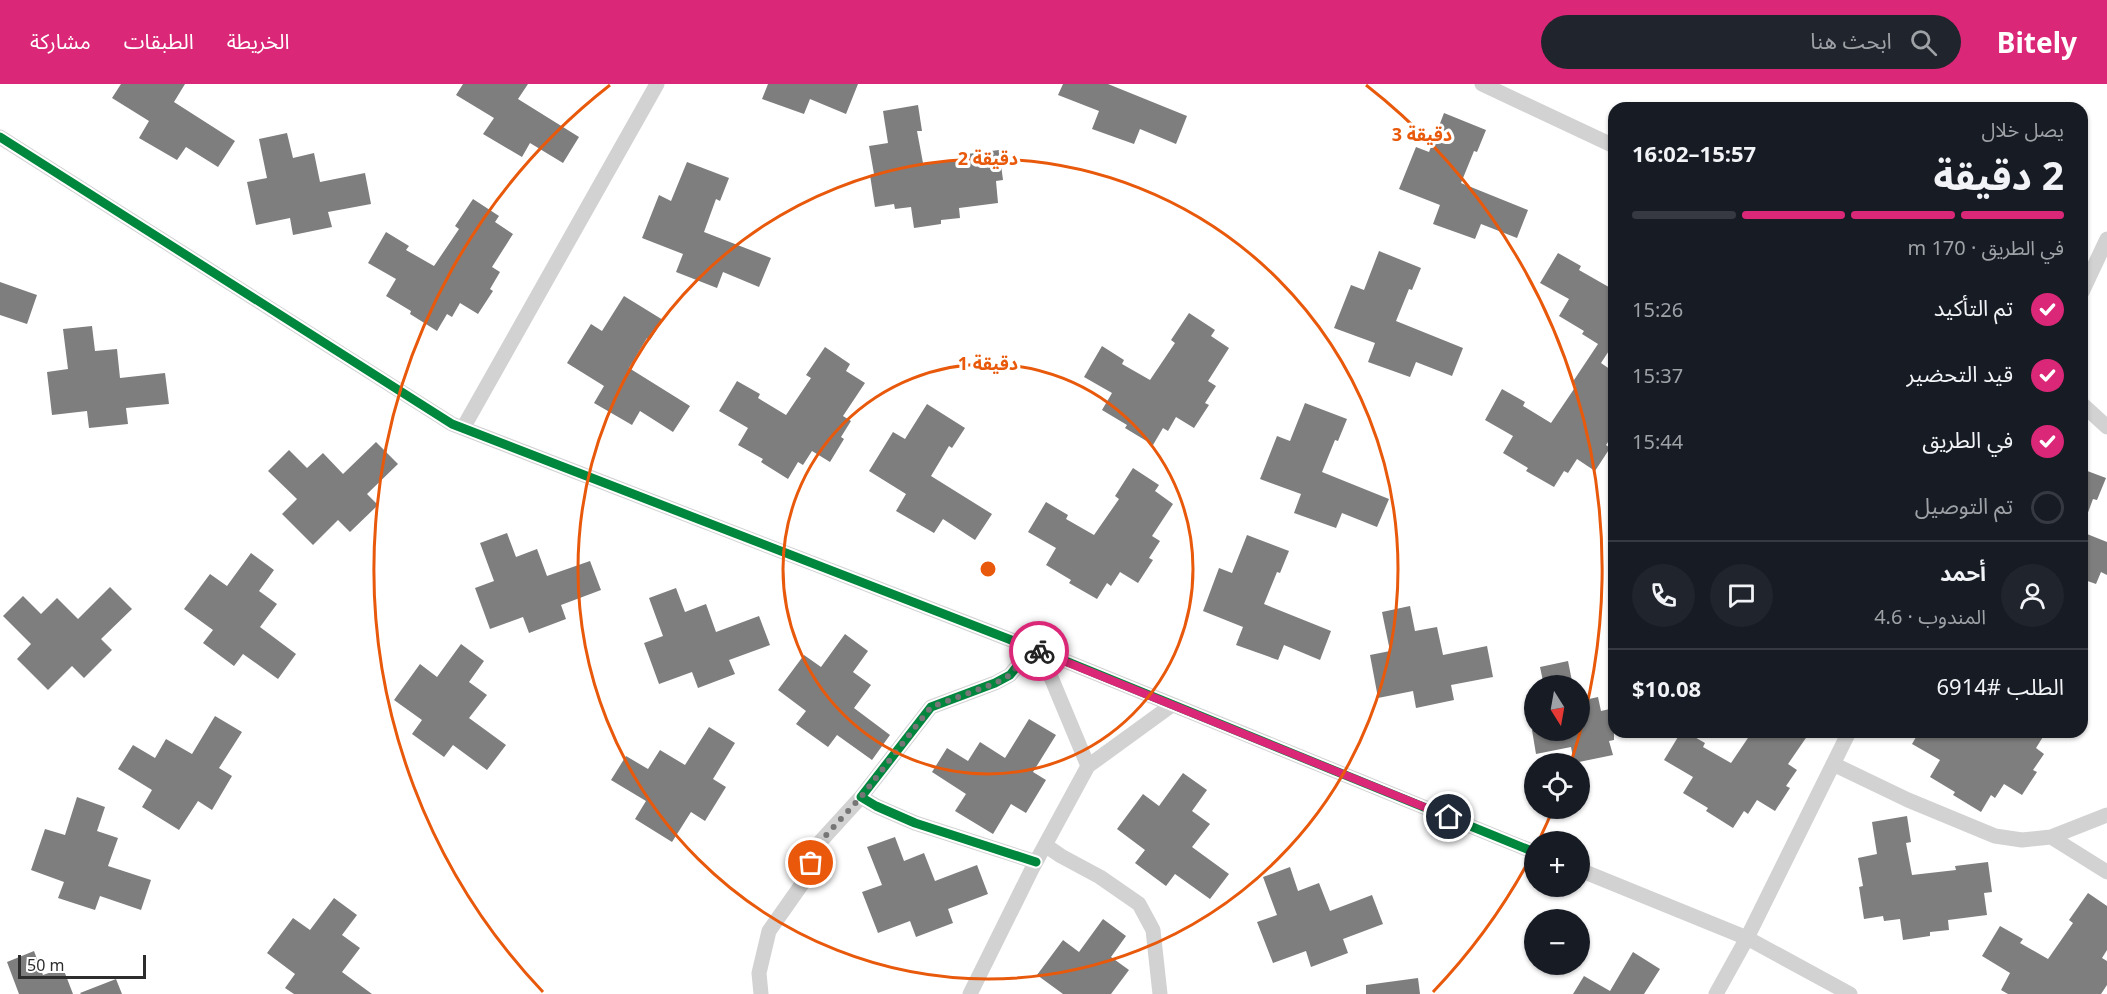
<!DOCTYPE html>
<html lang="ar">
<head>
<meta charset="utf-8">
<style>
  :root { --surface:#171b24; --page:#20242c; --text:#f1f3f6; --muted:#9ea1a6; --line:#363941; --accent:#db2777 }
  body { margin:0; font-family:"Noto Sans","Noto Sans Arabic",sans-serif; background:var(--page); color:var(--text); direction:rtl; height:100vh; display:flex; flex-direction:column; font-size:22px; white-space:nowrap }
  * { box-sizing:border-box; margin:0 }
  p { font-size:20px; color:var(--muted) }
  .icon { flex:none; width:33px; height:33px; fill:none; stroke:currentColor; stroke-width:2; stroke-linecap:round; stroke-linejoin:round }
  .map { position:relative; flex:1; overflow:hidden; direction:ltr }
  .drawer { position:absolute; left:1608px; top:18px; width:480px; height:636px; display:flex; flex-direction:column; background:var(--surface); border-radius:18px; box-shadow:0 2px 4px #0004; direction:rtl }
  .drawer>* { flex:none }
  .needle { width:39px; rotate:169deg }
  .tools { position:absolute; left:1524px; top:591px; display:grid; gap:12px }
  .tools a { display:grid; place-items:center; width:66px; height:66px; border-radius:50%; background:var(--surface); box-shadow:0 2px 4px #0004; font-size:30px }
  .scale { position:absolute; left:18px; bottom:15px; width:128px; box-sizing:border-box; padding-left:6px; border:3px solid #2d2d2d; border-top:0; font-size:16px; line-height:21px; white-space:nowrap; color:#2d2d2d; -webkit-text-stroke:4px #fff; paint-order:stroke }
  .pin { position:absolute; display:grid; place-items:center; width:51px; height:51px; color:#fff; margin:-26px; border:3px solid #fff; border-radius:50%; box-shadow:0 2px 6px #0007 }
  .courier { position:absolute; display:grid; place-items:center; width:60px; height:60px; margin:-30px; border:4px solid #db2777; border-radius:50%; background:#fff; color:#222; box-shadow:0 2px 8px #0007 }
  .overview em { font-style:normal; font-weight:700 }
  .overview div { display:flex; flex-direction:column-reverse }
  .overview { display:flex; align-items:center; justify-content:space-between; height:102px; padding:0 24px }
  h1 { font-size:39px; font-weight:700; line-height:45px }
  .bar { display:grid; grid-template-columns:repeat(4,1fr); gap:9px 6px; align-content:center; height:72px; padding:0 24px }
  .bar i { height:8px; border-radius:4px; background:var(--line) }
  .bar .selected { background:var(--accent) }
  .bar p { grid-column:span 4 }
  .line { display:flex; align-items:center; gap:15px; padding:0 24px; border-top:2px solid var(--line) }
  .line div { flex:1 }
  .round { display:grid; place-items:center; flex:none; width:63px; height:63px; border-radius:32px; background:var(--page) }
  ol { padding:0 24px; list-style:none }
  li { display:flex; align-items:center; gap:18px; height:66px }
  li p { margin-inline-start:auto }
  li .icon { padding:6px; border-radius:50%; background:var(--accent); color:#fff; stroke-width:4 }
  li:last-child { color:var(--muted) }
  li i { width:33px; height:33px; border:3px solid var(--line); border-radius:50% }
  header { display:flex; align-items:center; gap:36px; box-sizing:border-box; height:84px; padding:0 30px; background:var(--accent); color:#fff }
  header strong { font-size:28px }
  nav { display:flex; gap:33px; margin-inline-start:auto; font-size:21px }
  .search { width:420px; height:54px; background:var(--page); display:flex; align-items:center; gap:15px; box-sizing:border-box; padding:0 21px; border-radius:33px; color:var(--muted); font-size:22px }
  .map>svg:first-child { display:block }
</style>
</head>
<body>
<header>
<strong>Bitely</strong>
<div class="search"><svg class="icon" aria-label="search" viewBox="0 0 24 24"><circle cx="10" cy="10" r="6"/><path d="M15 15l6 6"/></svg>ابحث هنا</div>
<nav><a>الخريطة</a><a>الطبقات</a><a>مشاركة</a></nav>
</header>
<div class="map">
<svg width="2107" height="910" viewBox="0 0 2107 910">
  <rect width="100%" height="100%" fill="#fff"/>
  <path fill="#7e7e7e" d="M 121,0 L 185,0 L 174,18 L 235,57 L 218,83 L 186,63 L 177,76 L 139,54 L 149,37 L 112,14 Z
    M 463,0 L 528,0 L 518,15 L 579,53 L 563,79 L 530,59 L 522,73 L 483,50 L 494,34 L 456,11 Z
    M 768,0 L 858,0 L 846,30 L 810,15 L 804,30 L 762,15 Z
    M 1063,0 L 1108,0 L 1187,32 L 1176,60 L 1140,45 L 1134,60 L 1092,45 L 1099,27 L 1058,11 Z
    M 918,21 L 922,47 L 917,47 L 923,79 L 967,75 L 967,70 L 999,66 L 1003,96 L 996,97 L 998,119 L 959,124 L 960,134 L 941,136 L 941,140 L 914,144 L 911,123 L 895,125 L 894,120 L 875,123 L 870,91 L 874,90 L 869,62 L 888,59 L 883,27 Z
    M 1444,29 L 1486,46 L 1477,68 L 1474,67 L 1461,99 L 1528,126 L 1517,154 L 1481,140 L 1475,155 L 1433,140 L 1440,121 L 1399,105 L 1416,63 L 1429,68 Z
    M 287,49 L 293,74 L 314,69 L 320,98 L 365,89 L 371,120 L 328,128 L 332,143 L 293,151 L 290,134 L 256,141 L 247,98 L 267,94 L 259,55 Z
    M 687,78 L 729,94 L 720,117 L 716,115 L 704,148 L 771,174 L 759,203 L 723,188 L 717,204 L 676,188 L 683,170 L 642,154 L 659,111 L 671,117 Z
    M 473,115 L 499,132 L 495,138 L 513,150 L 492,183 L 500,188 L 490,205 L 493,207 L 478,230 L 460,219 L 452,233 L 447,230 L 437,247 L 410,230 L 411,227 L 386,212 L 396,195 L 368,179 L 386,148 L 409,162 L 406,166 L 434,182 L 459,145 L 455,142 Z
    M 1379,167 L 1421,184 L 1412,206 L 1409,205 L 1396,237 L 1463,264 L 1452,292 L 1416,278 L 1410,293 L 1368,278 L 1375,259 L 1334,244 L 1351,201 L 1364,206 Z
    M 1558,169 L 1581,182 L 1579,186 L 1614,206 L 1614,259 L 1601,279 L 1614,288 L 1614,349 L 1606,361 L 1610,364 L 1595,387 L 1577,375 L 1568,389 L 1564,387 L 1554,403 L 1526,387 L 1528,384 L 1503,369 L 1513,352 L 1485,336 L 1502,305 L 1525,318 L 1523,322 L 1551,339 L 1576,302 L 1572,299 L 1598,260 L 1582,250 L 1584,247 L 1559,232 L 1569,215 L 1540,199 Z
    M 0,198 L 37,211 L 27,240 L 0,231 Z
    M 624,212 L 663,236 L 650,256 L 647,254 L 629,284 L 690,322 L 673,348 L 640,327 L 632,341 L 594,319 L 604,302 L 567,279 L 591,240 L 602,247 Z
    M 1189,229 L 1215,246 L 1211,252 L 1229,264 L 1208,297 L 1216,302 L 1205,319 L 1209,321 L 1194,344 L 1176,333 L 1168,347 L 1163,344 L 1153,361 L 1125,344 L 1127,341 L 1102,326 L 1112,309 L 1084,293 L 1102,262 L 1124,276 L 1122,280 L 1150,296 L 1175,259 L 1171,256 Z
    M 92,242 L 95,267 L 117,265 L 120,294 L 165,289 L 169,320 L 126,324 L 128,340 L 89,344 L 87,327 L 52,331 L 47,288 L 68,285 L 63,245 Z
    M 825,263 L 850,280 L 846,287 L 865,299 L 843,332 L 851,337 L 841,353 L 844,355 L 830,378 L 812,367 L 803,381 L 798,378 L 788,395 L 761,378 L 763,375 L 738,361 L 748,344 L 719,327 L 737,297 L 760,310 L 758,314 L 786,331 L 811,294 L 806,291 Z
    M 1305,319 L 1347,335 L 1338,357 L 1335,356 L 1322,388 L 1389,415 L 1377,443 L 1342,429 L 1336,444 L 1294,429 L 1301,410 L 1260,395 L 1277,352 L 1290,357 Z
    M 927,320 L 965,344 L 952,364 L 949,362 L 931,392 L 992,430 L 975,456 L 943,435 L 934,449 L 896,427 L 906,410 L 869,387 L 893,348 L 905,355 Z
    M 376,358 L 398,380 L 367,410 L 378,421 L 350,448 L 338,436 L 313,461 L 282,430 L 297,415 L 268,387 L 289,366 L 307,384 L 323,369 L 343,390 Z
    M 1133,384 L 1159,401 L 1155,407 L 1173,420 L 1152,452 L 1160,457 L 1149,474 L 1153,476 L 1138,499 L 1120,488 L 1111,502 L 1107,499 L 1097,515 L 1069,499 L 1071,496 L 1046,481 L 1056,464 L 1028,448 L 1046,418 L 1068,431 L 1066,435 L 1094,451 L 1119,415 L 1115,412 Z
    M 2082,385 L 2106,394 L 2097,416 L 2093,415 L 2083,442 Z
    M 2082,448 L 2107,458 L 2107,491 L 2101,488 L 2096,500 L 2082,495 Z
    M 507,449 L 516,473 L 537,465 L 547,492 L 590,477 L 601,506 L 561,521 L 566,535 L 529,549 L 523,533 L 490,545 L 475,504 L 494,497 L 480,459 Z
    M 1247,451 L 1289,467 L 1280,489 L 1277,488 L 1264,520 L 1331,547 L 1320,576 L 1284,561 L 1278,576 L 1236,561 L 1243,543 L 1203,527 L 1219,484 L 1232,489 Z
    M 251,469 L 274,486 L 259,507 L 277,520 L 260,543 L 296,570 L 278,595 L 243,570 L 234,582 L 203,559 L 213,546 L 184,525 L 210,490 L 227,502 Z
    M 110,503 L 132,525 L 101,555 L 112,566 L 84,594 L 72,582 L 48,606 L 17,575 L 31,560 L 3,532 L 23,512 L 41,530 L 57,514 L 78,535 Z
    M 676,504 L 685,528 L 706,520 L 716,548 L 759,532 L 770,561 L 729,576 L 735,590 L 698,604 L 692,588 L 659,600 L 644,559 L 663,552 L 649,514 Z
    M 1410,522 L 1415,547 L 1437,543 L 1443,571 L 1487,562 L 1493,593 L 1451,601 L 1454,616 L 1416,624 L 1413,607 L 1378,614 L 1370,571 L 1390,567 L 1382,528 Z
    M 845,550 L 868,567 L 853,588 L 871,601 L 854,624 L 890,651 L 872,676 L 837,651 L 828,663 L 796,640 L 806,627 L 778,606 L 804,571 L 821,583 Z
    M 461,560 L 484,577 L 469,598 L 487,611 L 469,634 L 506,661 L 487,686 L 453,661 L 444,673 L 412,650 L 422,636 L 394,616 L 420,580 L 437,593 Z
    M 1568,577 L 1573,602 L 1544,602 L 1540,583 Z
    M 1598,613 L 1601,627 L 1614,624 L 1614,656 L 1609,657 L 1613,671 L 1574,679 L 1571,663 L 1536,670 L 1532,646 L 1580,646 L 1580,617 Z
    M 215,632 L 242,648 L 219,684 L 232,692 L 212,726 L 198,717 L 179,746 L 142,723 L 152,706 L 118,685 L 133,661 L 155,674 L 166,655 L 192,670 Z
    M 1029,635 L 1056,651 L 1033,688 L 1046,696 L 1026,729 L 1011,720 L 993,750 L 955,727 L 966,710 L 932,688 L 947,664 L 968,677 L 980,658 L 1005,674 Z
    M 709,643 L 735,659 L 713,695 L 726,703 L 705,737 L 691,728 L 672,758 L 635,735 L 646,717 L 611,696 L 626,672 L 648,685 L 660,666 L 685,681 Z
    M 1681,648 L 1686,648 L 1705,659 L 1703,663 L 1731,679 L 1752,648 L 1810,648 L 1788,680 L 1797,686 L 1786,702 L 1790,704 L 1775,727 L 1757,716 L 1748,730 L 1744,727 L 1733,744 L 1706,727 L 1708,724 L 1683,709 L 1693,693 L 1664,676 Z
    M 1919,648 L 2046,648 L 2036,664 L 2044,670 L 2033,686 L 2037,688 L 2022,711 L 2004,700 L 1995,714 L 1991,711 L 1981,728 L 1953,711 L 1955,708 L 1930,693 L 1940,676 L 1912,660 Z
    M 1183,689 L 1207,706 L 1192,727 L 1210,740 L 1192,763 L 1229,790 L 1210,815 L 1175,790 L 1166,802 L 1135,779 L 1145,766 L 1117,745 L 1143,710 L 1159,722 Z
    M 77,713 L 105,723 L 97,747 L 118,754 L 108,782 L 151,796 L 141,826 L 100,812 L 95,826 L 58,814 L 64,798 L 31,786 L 45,745 L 65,751 Z
    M 1907,732 L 1911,758 L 1906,759 L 1912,791 L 1956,786 L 1955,782 L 1988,778 L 1992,808 L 1984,809 L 1987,831 L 1948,836 L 1949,846 L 1930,848 L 1930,852 L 1903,856 L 1900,835 L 1884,837 L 1883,832 L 1864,835 L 1859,803 L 1863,802 L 1858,774 L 1877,770 L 1872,738 Z
    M 895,753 L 904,777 L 924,769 L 935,797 L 977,781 L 988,810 L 948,825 L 953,839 L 916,853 L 910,837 L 878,849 L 862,808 L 882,801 L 867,763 Z
    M 1290,783 L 1298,807 L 1319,799 L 1330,827 L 1372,811 L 1383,840 L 1343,855 L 1348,869 L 1311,883 L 1306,867 L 1273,879 L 1257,838 L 1277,831 L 1263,793 Z
    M 2088,809 L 2107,822 L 2107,866 L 2102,874 L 2107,877 L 2107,901 L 2101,910 L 2008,910 L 2001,906 L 2010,889 L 1982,872 L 2000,842 L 2023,855 L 2020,859 L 2048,875 L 2073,839 L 2069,836 Z
    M 334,814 L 357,831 L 342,851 L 360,864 L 342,888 L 372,910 L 294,910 L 285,904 L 295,890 L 267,869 L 293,834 L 310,846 Z
    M 1103,835 L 1126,852 L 1111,873 L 1129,886 L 1111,910 L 1063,910 L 1037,891 L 1063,856 L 1079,868 Z
    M 34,867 L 43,891 L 63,884 L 73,910 L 19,910 L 7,878 Z
    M 1633,868 L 1660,885 L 1644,910 L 1573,910 L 1584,892 L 1610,907 Z
    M 1418,894 L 1420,910 L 1366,910 L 1366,901 Z
    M 116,895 L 122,910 L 81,910 L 80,909 Z"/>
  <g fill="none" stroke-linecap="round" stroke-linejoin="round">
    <path stroke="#d2d2d2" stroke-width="15" d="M 1482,0 L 1614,62
      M 0,53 L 452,340 L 1063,576 L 1534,768
      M 2082,208 L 2107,155
      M 2082,320 L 2107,343
      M 463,344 L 657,0
      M 1032,564 L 1010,591 L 995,599 L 931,623 L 861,713 L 876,722 L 915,739 L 1036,778
      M 1040,567 L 1088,682
      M 1833,680 L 1908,716 L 1995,752 L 2022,756 L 2051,753 L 2107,731
      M 2051,753 L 2107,788
      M 1045,761 L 1061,772 L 1100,793 L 1139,820 L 1153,846 L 1160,910
      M 1580,786 L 1747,854 L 1850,910
      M 761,910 L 759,889 L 769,847 L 802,800 L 819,759 L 861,713
      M 970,910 L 1032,785 L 1088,682 L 1172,621
      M 1716,910 L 1747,854 L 1849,648"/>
    <g stroke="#fff" stroke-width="13">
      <path id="cycleway" d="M 0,53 L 452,340 L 1063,576 L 1534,768
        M 1032,564 L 1010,591 L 995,599 L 931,623 L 861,713 L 876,722 L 915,739 L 1036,778"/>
    </g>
    <use href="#cycleway" stroke="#00873e" stroke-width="9"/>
  </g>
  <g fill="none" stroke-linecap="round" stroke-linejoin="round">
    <path stroke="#767676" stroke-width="6" stroke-dasharray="0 10.8" d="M 811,779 L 819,759 L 861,713 L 931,623 L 996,599 L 1010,591 L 1032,564 L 1039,567"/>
    <path stroke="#db2777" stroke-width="8" d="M 1039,567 L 1449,733"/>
  </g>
  <g fill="none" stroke="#e8590c" stroke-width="3">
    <circle cx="988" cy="485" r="205"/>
    <circle cx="988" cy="485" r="410"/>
    <path d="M1553 725A614 614 0 0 1 1540 754M1533 769A614 614 0 0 1 1433 908M543 908A614 614 0 0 1 610 1M1366 1A614 614 0 0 1 1572 675"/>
  </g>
  <circle cx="988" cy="485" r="9" fill="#e8590c" stroke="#fff" stroke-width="3"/>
  <g font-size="18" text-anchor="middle" font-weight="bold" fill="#e8590c" stroke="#fff" stroke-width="6" stroke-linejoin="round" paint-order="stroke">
    <text x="1422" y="57">3 دقيقة</text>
    <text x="988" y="81">2 دقيقة</text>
    <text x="988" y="286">1 دقيقة</text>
  </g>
</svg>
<div class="tools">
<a><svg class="needle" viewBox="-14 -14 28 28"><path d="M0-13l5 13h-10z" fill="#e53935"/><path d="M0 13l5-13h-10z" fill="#9ea1a6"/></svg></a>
<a><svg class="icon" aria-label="locate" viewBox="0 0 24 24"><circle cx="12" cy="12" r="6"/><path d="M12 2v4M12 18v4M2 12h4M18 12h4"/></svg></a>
<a>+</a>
<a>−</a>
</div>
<div class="scale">50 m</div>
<div class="pin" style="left:811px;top:779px;background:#ea580c"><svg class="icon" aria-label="bag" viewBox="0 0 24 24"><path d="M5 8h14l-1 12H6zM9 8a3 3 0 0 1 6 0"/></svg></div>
<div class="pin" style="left:1449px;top:733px;background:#1f2937"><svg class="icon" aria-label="home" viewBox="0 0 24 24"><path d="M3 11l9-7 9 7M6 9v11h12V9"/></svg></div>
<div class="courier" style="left:1039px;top:567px"><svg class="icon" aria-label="bike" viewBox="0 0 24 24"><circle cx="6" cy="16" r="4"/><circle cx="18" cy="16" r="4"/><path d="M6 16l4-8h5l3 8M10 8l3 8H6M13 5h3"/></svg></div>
<section class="drawer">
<div class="overview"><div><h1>2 دقيقة</h1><p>يصل خلال</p></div><em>15:57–16:02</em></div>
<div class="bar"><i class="selected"></i><i class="selected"></i><i class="selected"></i><i></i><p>في الطريق · 170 m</p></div>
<ol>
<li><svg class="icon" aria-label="check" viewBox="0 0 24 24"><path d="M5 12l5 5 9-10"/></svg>تم التأكيد<p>15:26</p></li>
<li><svg class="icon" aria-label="check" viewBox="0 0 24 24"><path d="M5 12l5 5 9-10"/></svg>قيد التحضير<p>15:37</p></li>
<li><svg class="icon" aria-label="check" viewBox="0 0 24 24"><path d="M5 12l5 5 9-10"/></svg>في الطريق<p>15:44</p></li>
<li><i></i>تم التوصيل</li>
</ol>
<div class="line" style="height:108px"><a class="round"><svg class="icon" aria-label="person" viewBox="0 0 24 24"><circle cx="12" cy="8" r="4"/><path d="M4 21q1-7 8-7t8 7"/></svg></a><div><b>أحمد</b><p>المندوب · 4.6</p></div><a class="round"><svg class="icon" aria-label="chat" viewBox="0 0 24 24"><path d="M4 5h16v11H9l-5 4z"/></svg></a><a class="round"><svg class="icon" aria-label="phone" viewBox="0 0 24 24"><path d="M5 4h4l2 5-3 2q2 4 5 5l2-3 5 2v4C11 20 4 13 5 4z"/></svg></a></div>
<div class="line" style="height:78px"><div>الطلب #6914</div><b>$10.08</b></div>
</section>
</div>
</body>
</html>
